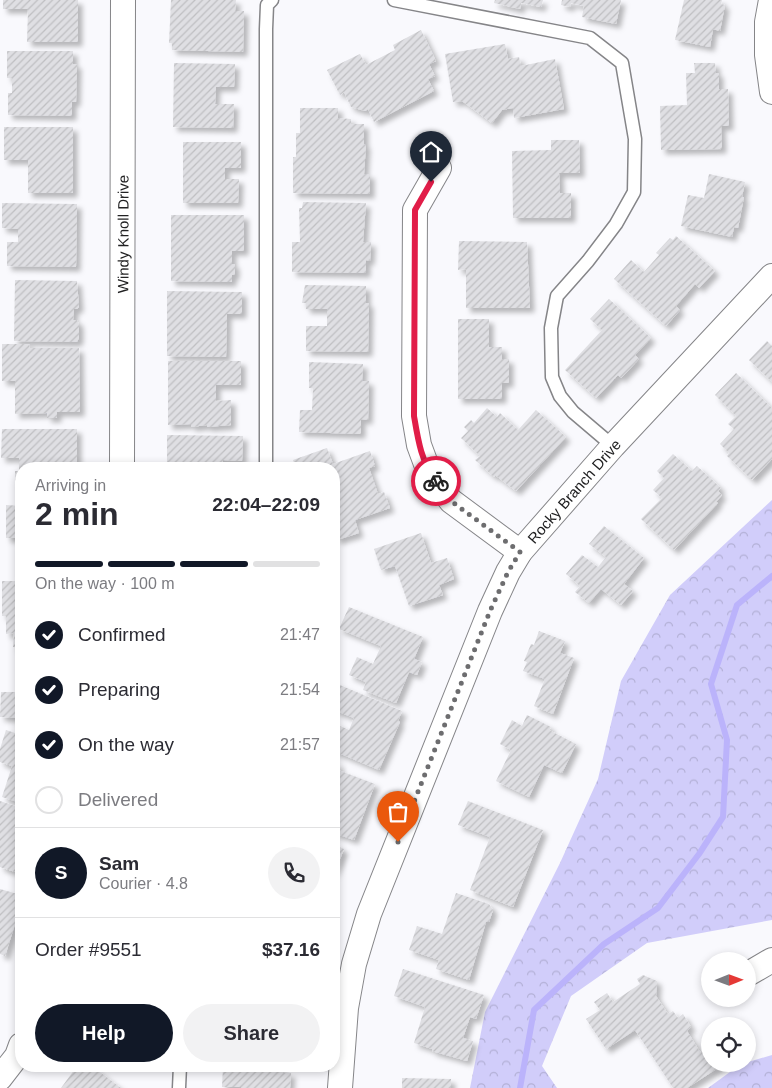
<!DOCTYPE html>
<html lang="en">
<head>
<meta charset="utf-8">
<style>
  :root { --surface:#fff; --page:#f2f2f3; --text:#2b2b33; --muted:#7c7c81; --line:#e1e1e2; --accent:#111827 }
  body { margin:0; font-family:Helvetica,sans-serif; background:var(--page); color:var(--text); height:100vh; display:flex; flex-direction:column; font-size:19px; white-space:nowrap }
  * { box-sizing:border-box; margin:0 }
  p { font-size:16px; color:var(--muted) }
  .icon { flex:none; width:28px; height:28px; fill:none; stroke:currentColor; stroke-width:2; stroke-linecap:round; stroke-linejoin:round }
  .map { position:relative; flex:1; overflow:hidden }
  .side { position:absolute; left:15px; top:462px; width:325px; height:610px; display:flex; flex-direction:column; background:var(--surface); border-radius:20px; box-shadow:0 2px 8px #0003 }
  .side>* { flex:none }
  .needle { width:32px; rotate:89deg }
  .controls { position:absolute; left:701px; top:952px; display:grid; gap:10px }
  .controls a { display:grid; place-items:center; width:55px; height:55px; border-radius:50%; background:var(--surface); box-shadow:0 2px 8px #0003; font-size:25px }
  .pin { position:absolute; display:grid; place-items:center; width:42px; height:42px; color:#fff; margin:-51px -21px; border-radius:50% 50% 50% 0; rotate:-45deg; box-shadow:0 0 5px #0007 }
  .pin .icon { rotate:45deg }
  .courier { position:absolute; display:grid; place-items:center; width:50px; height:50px; margin:-25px; border:4px solid #e11d48; border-radius:50%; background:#fff; color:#222; box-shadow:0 1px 6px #0007 }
  .headline em { font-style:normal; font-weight:700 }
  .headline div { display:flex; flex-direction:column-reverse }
  .headline { display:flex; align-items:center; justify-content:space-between; height:85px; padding:0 20px }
  h1 { font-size:32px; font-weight:700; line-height:38px }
  .bar { display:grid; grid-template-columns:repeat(4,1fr); gap:8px 5px; align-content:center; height:60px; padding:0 20px }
  .bar i { height:6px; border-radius:4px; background:var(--line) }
  .bar .selected { background:var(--accent) }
  .bar p { grid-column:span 4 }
  .line { display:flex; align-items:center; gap:12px; padding:0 20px; border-top:1px solid var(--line) }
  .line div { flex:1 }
  .round { display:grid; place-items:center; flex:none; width:52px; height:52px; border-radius:26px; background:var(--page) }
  ol { padding:0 20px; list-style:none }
  li { display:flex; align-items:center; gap:15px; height:55px }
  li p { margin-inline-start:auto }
  li .icon { padding:5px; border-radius:50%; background:var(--accent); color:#fff; stroke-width:4 }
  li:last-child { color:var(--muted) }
  li i { width:28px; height:28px; border:2px solid var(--line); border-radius:50% }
  .primary-button { display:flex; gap:10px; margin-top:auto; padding:10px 20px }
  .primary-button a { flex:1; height:58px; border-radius:30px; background:var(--accent); color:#fff; font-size:20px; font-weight:700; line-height:58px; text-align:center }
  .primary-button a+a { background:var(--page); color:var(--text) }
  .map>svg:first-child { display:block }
</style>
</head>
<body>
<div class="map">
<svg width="772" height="1088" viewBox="0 0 772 1088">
  <defs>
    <pattern id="forest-crowns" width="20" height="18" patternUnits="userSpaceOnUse" patternTransform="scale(1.25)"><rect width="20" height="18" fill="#d1cdfa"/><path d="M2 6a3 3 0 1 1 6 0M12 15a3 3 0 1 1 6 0" fill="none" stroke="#b3b0d6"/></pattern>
    <pattern id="building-hatch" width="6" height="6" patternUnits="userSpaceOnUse" patternTransform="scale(1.25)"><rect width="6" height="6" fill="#dfdfe3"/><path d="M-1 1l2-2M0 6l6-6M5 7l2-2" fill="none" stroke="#bfbfc2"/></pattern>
    <filter id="shadow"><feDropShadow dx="4.5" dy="4.5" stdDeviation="2.5" flood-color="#0004"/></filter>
  </defs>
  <rect width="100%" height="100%" fill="#f9f9fd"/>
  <path fill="url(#forest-crowns)" d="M 772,500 L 772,920 L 647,943 L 571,996 L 542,1066 L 557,1088 L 470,1088 L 485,1012 L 560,863 L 598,779 L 621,681 L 670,595 Z
    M 772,1055 L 772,1088 L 708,1088 L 741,1064 L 748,1064 L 748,1062 Z"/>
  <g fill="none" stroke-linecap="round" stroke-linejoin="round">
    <path stroke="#bbb3fb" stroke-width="6" d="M 520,1088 L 534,1010 L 604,944 L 658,908 L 699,854 L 723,817 L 727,740 L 711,684 L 737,605 L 772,576"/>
  </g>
  <path fill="url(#building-hatch)" filter="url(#shadow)" d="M 3,0 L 78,0 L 78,42 L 27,42 L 28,9 L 3,9 Z
    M 171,0 L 236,0 L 235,11 L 244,11 L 243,52 L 172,50 L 172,43 L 169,43 Z
    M 495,0 L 543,0 L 541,7 L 521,3 L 520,9 L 494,3 Z
    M 562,0 L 621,0 L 616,24 L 582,17 L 584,6 L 571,3 L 570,7 L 561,5 Z
    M 684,0 L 722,0 L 721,4 L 725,5 L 720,31 L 713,29 L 710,47 L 675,40 Z
    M 421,30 L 436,61 L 429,64 L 435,76 L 428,79 L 434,91 L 374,122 L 368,109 L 365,111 L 351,107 L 344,92 L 340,95 L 327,70 L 360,54 L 366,65 L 395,50 L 393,45 Z
    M 505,44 L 508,59 L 519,57 L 521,66 L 555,59 L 564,109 L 514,118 L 513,108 L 502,110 L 492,123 L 462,101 L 453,102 L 445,54 Z
    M 7,51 L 73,51 L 73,64 L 77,64 L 76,102 L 72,102 L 72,116 L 8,115 L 8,93 L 12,93 L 12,78 L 7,78 Z
    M 174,63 L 235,64 L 234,87 L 216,87 L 215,104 L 234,104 L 233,128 L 173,127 Z
    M 694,63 L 715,63 L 716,73 L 719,73 L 719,89 L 728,89 L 729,126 L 721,126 L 722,149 L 661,150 L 660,106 L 687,105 L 686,73 L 695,73 Z
    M 300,108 L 338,108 L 338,118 L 351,119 L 351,124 L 364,124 L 364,144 L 366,144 L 364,174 L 370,174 L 370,194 L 293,193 L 293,157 L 296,157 L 296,133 L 300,133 Z
    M 4,127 L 73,127 L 73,193 L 28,193 L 28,160 L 4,160 Z
    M 551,140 L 579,140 L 580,173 L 559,173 L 560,193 L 571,193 L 571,218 L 513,218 L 512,151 L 551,150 Z
    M 183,142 L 241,142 L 241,168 L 225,168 L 225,179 L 239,179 L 238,203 L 183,203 Z
    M 709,174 L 745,182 L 742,197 L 744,197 L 738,228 L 734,227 L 732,237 L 681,226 L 688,195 L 704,198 Z
    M 303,202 L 366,203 L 363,242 L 371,242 L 370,261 L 366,260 L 366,273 L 292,272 L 292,242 L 300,242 L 299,208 L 302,208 Z
    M 2,203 L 77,204 L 76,267 L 7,266 L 7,242 L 18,242 L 18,229 L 2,228 Z
    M 171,215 L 244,215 L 244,251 L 232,251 L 232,264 L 235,264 L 235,275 L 232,275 L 232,282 L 171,281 Z
    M 676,236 L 715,271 L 699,288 L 695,284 L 676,306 L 680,310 L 666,326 L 614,279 L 631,260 L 644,272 L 659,255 L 656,253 L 670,238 L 673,240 Z
    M 459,241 L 527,242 L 530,308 L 466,308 L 466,269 L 458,270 Z
    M 15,280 L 77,281 L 79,307 L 77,309 L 74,309 L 73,320 L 77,320 L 79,324 L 79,338 L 77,342 L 14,341 Z
    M 305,285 L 366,286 L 366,303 L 369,303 L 368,352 L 306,351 L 306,326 L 327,326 L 327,309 L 306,309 L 306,303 L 302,303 Z
    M 167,291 L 242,292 L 242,314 L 227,314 L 226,357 L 167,356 Z
    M 609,299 L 651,338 L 635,355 L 639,359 L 621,378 L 618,375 L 596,398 L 565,370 L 602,330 L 590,319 Z
    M 458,319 L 489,319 L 489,347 L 502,347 L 502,359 L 509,359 L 509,383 L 502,383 L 502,399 L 458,399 Z
    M 767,341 L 772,346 L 772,382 L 749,360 Z
    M 2,344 L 29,344 L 30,348 L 79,348 L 80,412 L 57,412 L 57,418 L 47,418 L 47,413 L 15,414 L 15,381 L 2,381 Z
    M 168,361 L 241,361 L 241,385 L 216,385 L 216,401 L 231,400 L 231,425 L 207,427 L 207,425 L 191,427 L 191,424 L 168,425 Z
    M 309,362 L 363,364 L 362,381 L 369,381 L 368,420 L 361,419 L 361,434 L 299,432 L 300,410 L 312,410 L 313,388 L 309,388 Z
    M 736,373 L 772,408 L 772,459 L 752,480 L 727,456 L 729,453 L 720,444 L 734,429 L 728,424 L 736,416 L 715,395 Z
    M 487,408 L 497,417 L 500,413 L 518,430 L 536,410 L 566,437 L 516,491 L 495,475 L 494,477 L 475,460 L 480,456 L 461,438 L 468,431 L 464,427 L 471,420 L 474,423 Z
    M 2,429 L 77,429 L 77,469 L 21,469 L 21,492 L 19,492 L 18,483 L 15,484 L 15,471 L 19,471 L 19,458 L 1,458 Z
    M 167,435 L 243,436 L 242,461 L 223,460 L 223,469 L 167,469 Z
    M 327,448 L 333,464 L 370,451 L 375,466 L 369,468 L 378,494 L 384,492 L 390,508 L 355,520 L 359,533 L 337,540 L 334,532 L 334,502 L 340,500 L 335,483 L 334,483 L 334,469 L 296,469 L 293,460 Z
    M 673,454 L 692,471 L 697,466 L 721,488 L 718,491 L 722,495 L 716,502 L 718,503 L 674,550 L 641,519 L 662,498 L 653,490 L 664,478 L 657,471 Z
    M 6,505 L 21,506 L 21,538 L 6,538 Z
    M 604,526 L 644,558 L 624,584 L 633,591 L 621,605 L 601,589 L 589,603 L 575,592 L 580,586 L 566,574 L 582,555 L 598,567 L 606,557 L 589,544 Z
    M 421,533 L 431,563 L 447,558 L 454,579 L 439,585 L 443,595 L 409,606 L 395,566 L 381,570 L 374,549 Z
    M 15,548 L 21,548 L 21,571 L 15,571 Z
    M 2,581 L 21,581 L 21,648 L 13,647 L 14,633 L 6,634 L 6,616 L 2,616 Z
    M 349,607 L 423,637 L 414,659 L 422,662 L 417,675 L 409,672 L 396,703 L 363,690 L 366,682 L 349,675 L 357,657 L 373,664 L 381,646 L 339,629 Z
    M 539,631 L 565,641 L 560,653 L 574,658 L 553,714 L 534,706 L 545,679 L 523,671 L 527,662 L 524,661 L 531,644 L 534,645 Z
    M 18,660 L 21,660 L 21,684 L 17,684 Z
    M 335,683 L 402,711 L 398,721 L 400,722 L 379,770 L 334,751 L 334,723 L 349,730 L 354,718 L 334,710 L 334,686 Z
    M 1,692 L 21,692 L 21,718 L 0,717 Z
    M 527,715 L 551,727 L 549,730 L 576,744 L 562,773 L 544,765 L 529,797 L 496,781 L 511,750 L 500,744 L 512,720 L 522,726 Z
    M 6,730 L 21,735 L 21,803 L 2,797 L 12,766 L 0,762 L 0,749 Z
    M 334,763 L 340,765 L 338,770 L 375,784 L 354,840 L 334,833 Z
    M 0,801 L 21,808 L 21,874 L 0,867 Z
    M 468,801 L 543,830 L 513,907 L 470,890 L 490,837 L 458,825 Z
    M 334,844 L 344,849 L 334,874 Z
    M 0,889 L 21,895 L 21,905 L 5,956 L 0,954 Z
    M 456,893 L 489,904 L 493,910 L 489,922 L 486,922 L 469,980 L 436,969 L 439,960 L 409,950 L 417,926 L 442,934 Z
    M 403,969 L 484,995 L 476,1019 L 470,1017 L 463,1038 L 473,1041 L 467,1061 L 432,1051 L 432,1049 L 414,1043 L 425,1007 L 394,996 Z
    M 643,975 L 657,981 L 656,996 L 668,1014 L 673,1011 L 678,1018 L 683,1014 L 691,1027 L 687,1031 L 700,1052 L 710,1045 L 710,1064 L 724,1064 L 687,1088 L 673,1088 L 635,1030 L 606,1049 L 586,1019 L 600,1010 L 594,1002 L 607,993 L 613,1002 L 640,984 L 637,979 Z
    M 77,1066 L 92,1066 L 121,1088 L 61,1088 Z
    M 223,1066 L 269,1066 L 283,1068 L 283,1073 L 291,1073 L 290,1088 L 241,1088 L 241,1087 L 222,1087 Z
    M 402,1078 L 451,1079 L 451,1088 L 402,1088 Z"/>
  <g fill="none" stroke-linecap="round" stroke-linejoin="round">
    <g stroke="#858588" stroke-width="15">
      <path id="lane" d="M 394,0 L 590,38 L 622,63 L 635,139 L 634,192 L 616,224 L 588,261 L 557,296 L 551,328 L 552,377 L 560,396 L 573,412 L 613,446
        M 266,469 L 266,29 L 267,5 L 272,0
        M 179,1088 L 180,1066"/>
    </g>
    <g stroke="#858588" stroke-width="26">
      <g id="street">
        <path d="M 771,0 L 767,22 L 767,55 L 772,92"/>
        <path d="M 439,168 L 415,210 L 414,416 L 419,445 L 429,472 L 451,501 L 520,552"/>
        <path id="s1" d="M 122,469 L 123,0"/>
        <path d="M 748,974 L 772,960"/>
        <path d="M 0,1078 L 17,1056 L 21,1045"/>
        <path id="s2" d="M 340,1088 L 346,1008 L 354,964 L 369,914 L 490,611 L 508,572 L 520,552 L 613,446 L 772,276"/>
      </g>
    </g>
    <use href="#lane" stroke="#fff" stroke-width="12"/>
    <use href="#street" stroke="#fff" stroke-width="24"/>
  </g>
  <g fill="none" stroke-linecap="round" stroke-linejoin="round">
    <path stroke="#6d6d6f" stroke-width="5" stroke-dasharray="0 9" d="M 398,842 L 490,611 L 508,572 L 520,552 L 451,501 L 436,481"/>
    <path stroke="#e11d48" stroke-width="6" d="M 431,182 L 415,210 L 414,416 C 418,440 421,461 436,481"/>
  </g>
  <g text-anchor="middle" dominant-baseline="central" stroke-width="4" stroke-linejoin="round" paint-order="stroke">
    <g font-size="15" fill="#222223" stroke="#fff">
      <text stroke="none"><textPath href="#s1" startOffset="235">Windy Knoll Drive</textPath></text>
      <text stroke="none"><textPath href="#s2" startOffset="651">Rocky Branch Drive</textPath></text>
    </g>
  </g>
</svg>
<div class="controls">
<a><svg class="needle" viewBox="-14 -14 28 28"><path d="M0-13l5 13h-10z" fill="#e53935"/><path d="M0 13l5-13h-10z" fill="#7c7c81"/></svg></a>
<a><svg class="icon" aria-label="locate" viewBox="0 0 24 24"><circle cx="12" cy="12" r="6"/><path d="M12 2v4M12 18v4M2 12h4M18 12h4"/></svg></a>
</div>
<div class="pin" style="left:398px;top:842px;background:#ea580c"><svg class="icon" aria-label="bag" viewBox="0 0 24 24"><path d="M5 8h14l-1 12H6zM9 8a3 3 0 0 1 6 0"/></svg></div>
<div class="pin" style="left:431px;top:182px;background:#1f2937"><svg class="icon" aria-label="home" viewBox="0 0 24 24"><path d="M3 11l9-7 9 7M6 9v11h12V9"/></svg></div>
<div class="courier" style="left:436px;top:481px"><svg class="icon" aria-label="bike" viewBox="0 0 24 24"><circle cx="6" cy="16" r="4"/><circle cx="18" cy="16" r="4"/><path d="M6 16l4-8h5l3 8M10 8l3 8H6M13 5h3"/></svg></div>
<section class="side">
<div class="headline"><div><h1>2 min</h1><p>Arriving in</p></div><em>22:04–22:09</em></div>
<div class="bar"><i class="selected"></i><i class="selected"></i><i class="selected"></i><i></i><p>On the way · 100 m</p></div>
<ol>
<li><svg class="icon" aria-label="check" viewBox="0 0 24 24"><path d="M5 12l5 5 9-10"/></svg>Confirmed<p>21:47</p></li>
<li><svg class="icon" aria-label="check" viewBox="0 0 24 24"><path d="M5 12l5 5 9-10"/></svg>Preparing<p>21:54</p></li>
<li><svg class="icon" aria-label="check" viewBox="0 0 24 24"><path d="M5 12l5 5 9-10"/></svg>On the way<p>21:57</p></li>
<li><i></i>Delivered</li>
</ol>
<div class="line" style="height:90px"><b class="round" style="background:var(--accent);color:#fff">S</b><div><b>Sam</b><p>Courier · 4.8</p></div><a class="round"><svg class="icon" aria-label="phone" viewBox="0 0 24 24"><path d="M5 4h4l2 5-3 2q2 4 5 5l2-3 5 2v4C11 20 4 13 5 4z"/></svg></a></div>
<div class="line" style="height:65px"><div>Order #9551</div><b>$37.16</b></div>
<div class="primary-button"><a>Help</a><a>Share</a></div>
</section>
</div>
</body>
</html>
